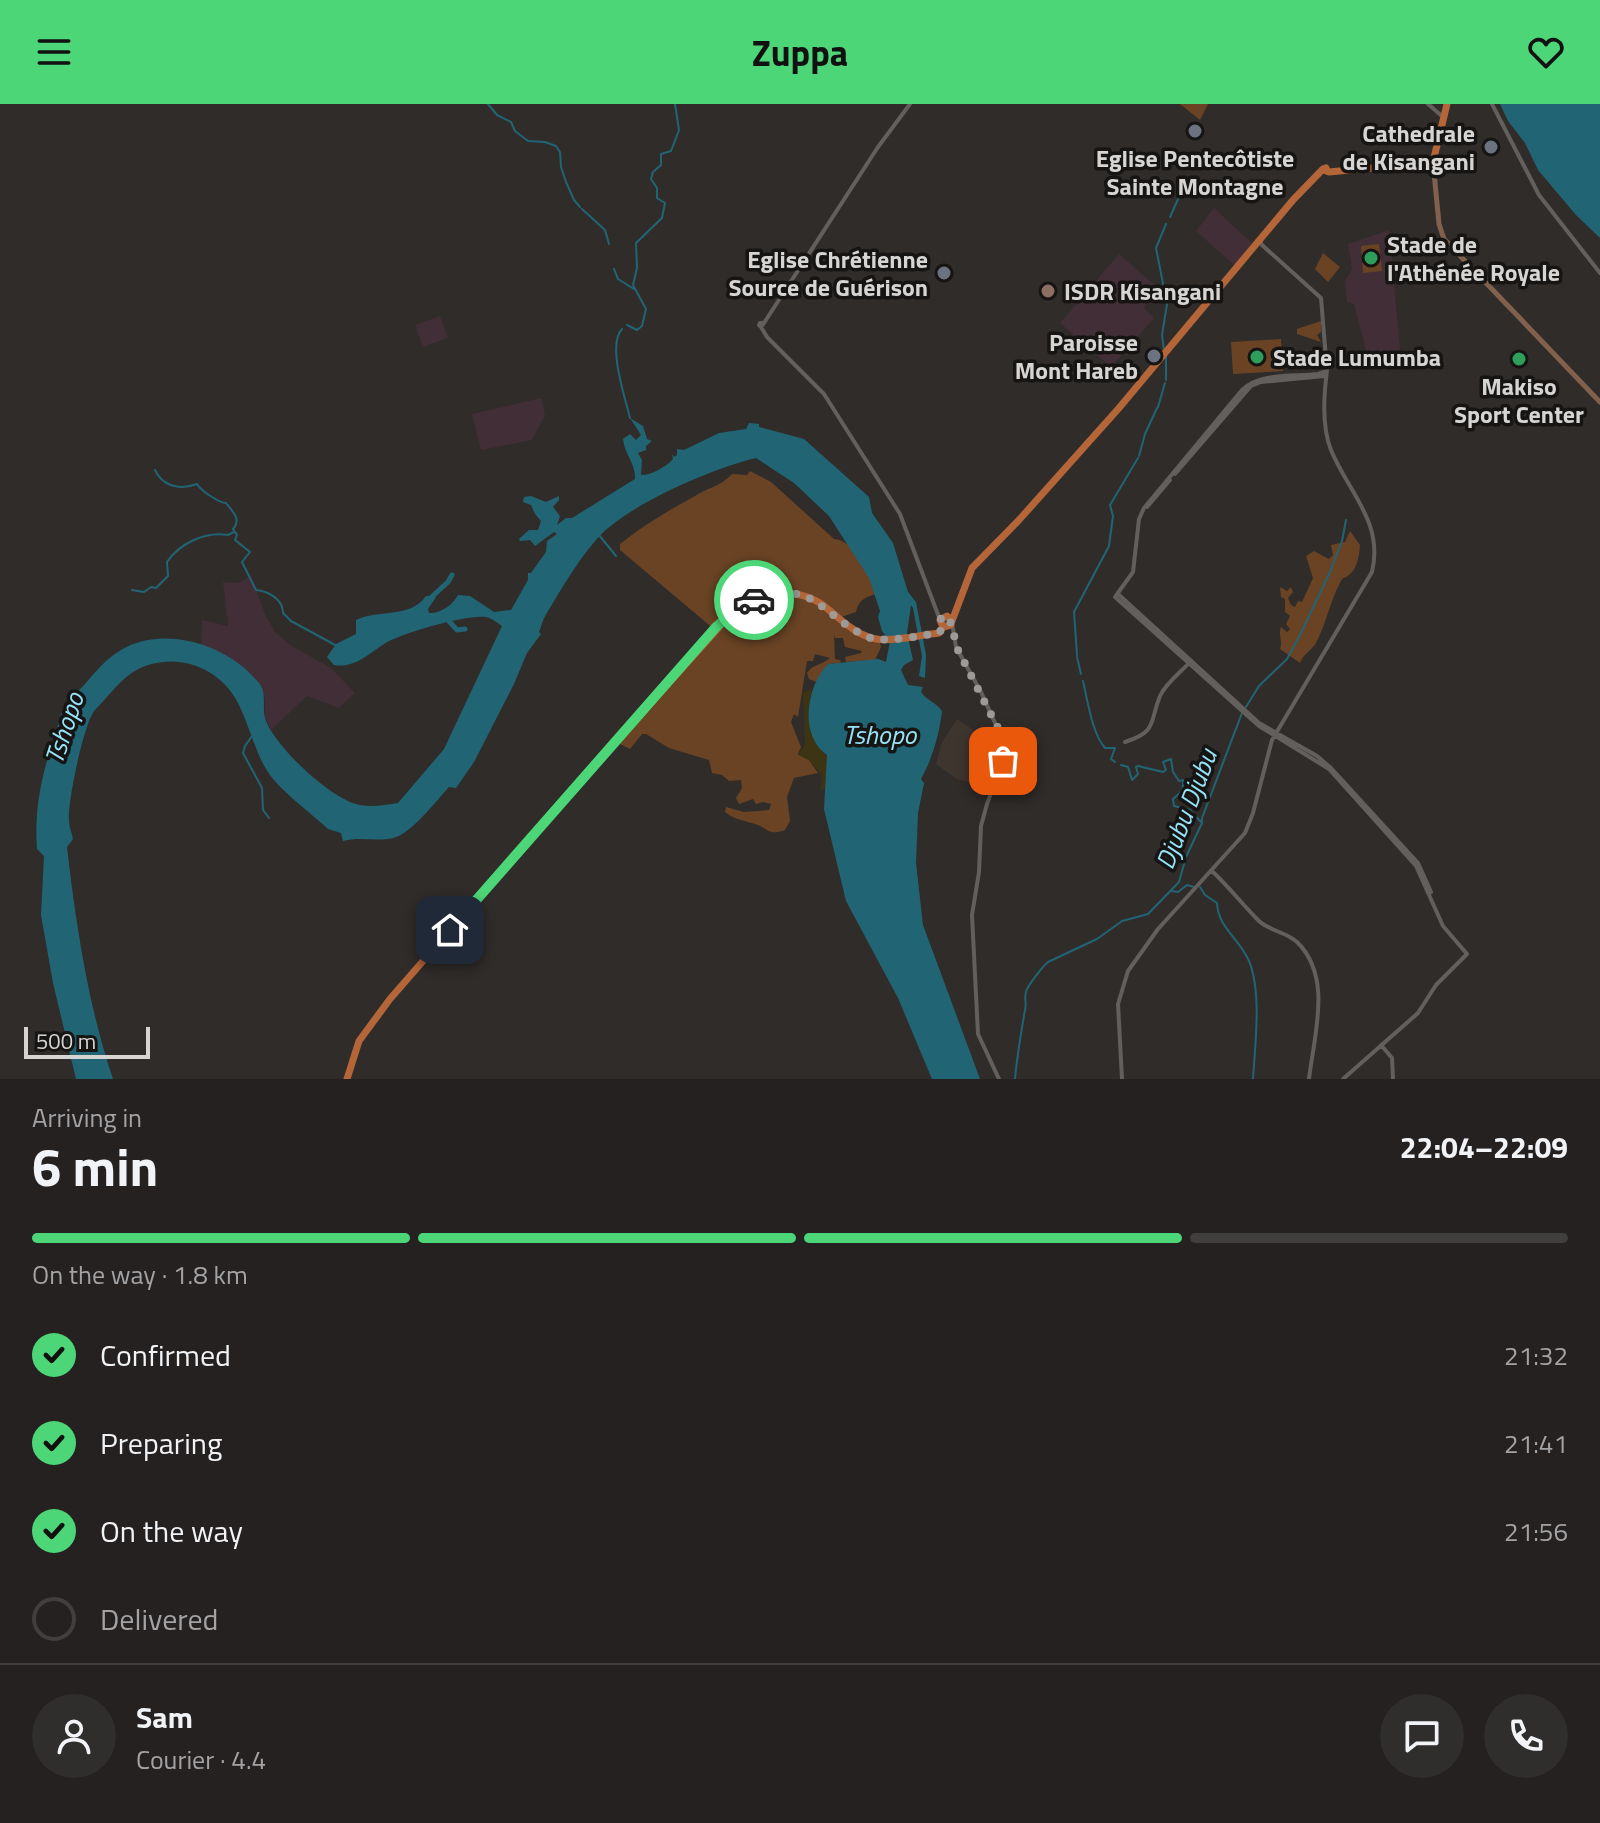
<!DOCTYPE html>
<html lang="en">
<head>
<meta charset="utf-8">
<style>
  :root { --surface:#242120; --page:#302e2d; --text:#f1f3f6; --muted:#a3a3a5; --line:#413e3e; --accent:#4cd677 }
  body { margin:0; font-family:"Titillium Web",sans-serif; background:var(--page); color:var(--text); height:100vh; display:flex; flex-direction:column; font-size:30px; white-space:nowrap }
  * { box-sizing:border-box; margin:0 }
  p { font-size:26px; color:var(--muted) }
  .icon { flex:none; width:44px; height:44px; fill:none; stroke:currentColor; stroke-width:2; stroke-linecap:round; stroke-linejoin:round }
  .map { position:relative; height:975px; overflow:hidden }
  .details { display:flex; flex-direction:column; background:var(--surface); flex:1 }
  .details>* { flex:none }
  .scale { position:absolute; left:24px; bottom:20px; width:126px; box-sizing:border-box; padding-left:8px; border:4px solid #d7d5d3; border-top:0; font-size:22px; line-height:28px; white-space:nowrap; color:#d7d5d3; -webkit-text-stroke:6px #161514; paint-order:stroke }
  .pin { position:absolute; display:grid; place-items:center; width:68px; height:68px; color:#fff; margin:-34px; border-radius:16px; box-shadow:0 4px 12px #0006 }
  .courier { position:absolute; display:grid; place-items:center; width:80px; height:80px; margin:-40px; border:6px solid #4cd677; border-radius:50%; background:#fff; color:#222; box-shadow:0 2px 10px #0007 }
  .head em { font-style:normal; font-weight:700 }
  .head div { display:flex; flex-direction:column-reverse }
  .head { display:flex; align-items:center; justify-content:space-between; height:136px; padding:0 32px }
  h1 { font-size:52px; font-weight:700; line-height:60px }
  .bar { display:grid; grid-template-columns:repeat(4,1fr); gap:12px 8px; align-content:center; height:96px; padding:0 32px }
  .bar i { height:10px; border-radius:6px; background:var(--line) }
  .bar .selected { background:var(--accent) }
  .bar p { grid-column:span 4 }
  .line { display:flex; align-items:center; gap:20px; padding:0 32px; border-top:2px solid var(--line) }
  .line div { flex:1 }
  .round { display:grid; place-items:center; flex:none; width:84px; height:84px; border-radius:42px; background:var(--page) }
  ol { padding:0 32px; list-style:none }
  li { display:flex; align-items:center; gap:24px; height:88px }
  li p { margin-inline-start:auto }
  li .icon { padding:8px; border-radius:50%; background:var(--accent); color:#111; stroke-width:4 }
  li:last-child { color:var(--muted) }
  li i { width:44px; height:44px; border:4px solid var(--line); border-radius:50% }
  header { display:flex; justify-content:space-between; align-items:center; height:104px; padding:0 32px; background:var(--accent); color:#111; font-size:36px; font-weight:700 }
  .map>svg:first-child { display:block }
</style>
</head>
<body>
<header><svg class="icon" aria-label="menu" viewBox="0 0 24 24"><path d="M4 6h16M4 12h16M4 18h16"/></svg>Zuppa<svg class="icon" aria-label="heart" viewBox="0 0 24 24"><path d="M12 20l-8-8c-3-5 5-10 8-4 3-6 11-1 8 4z"/></svg></header>
<div class="map">
<svg width="1600" height="975" viewBox="0 0 1600 975">
  <rect width="100%" height="100%" fill="#302c2a"/>
  <path fill="#3e352f" d="M 957,615 L 972,625 L 984,640 L 994,642 L 992,652 L 984,663 L 968,678 L 957,675 L 936,660 L 942,638 Z"/>
  <path fill="#412e37" d="M 1214,104 L 1252,139 L 1235,162 L 1196,127 Z
    M 1389,126 L 1401,256 L 1397,260 L 1370,262 L 1354,200 L 1347,198 L 1345,177 L 1352,165 L 1348,140 Z
    M 1119,150 L 1158,184 L 1144,204 L 1154,214 L 1111,263 L 1060,219 Z
    M 440,212 L 448,234 L 423,243 L 415,221 Z
    M 541,294 L 545,311 L 532,336 L 481,346 L 472,310 Z
    M 251,471 L 265,510 L 275,528 L 292,542 L 331,564 L 355,589 L 339,604 L 307,592 L 271,626 L 265,613 L 265,594 L 201,541 L 202,516 L 228,522 L 223,478 L 239,479 Z"/>
  <path fill="#694324" d="M 1180,0 L 1208,0 L 1200,16 Z
    M 1379,140 L 1382,167 L 1363,169 L 1361,142 Z
    M 1323,149 L 1340,163 L 1328,178 L 1315,165 Z
    M 1321,217 L 1321,228 L 1317,231 L 1321,238 L 1297,230 L 1297,225 Z
    M 1281,235 L 1283,267 L 1233,270 L 1231,238 Z
    M 750,367 L 771,378 L 834,435 C 856,436 869,472 876,490 C 865,493 858,497 856,508 L 841,513 C 852,525 862,538 880,538 L 881,543 L 875,556 L 846,558 L 845,553 L 861,549 L 862,547 L 845,543 L 843,534 L 835,534 L 834,530 L 835,555 L 840,556 L 841,559 L 828,560 L 816,578 L 809,575 L 807,569 C 813,560 822,561 830,554 L 815,550 L 813,557 L 807,557 L 798,613 L 794,610 L 791,618 L 801,643 L 798,650 L 809,656 L 818,669 L 794,674 L 787,693 L 790,717 L 785,726 C 767,732 770,725 755,720 C 743,716 735,716 725,708 L 726,703 L 744,708 L 769,706 L 771,700 L 763,698 L 756,700 L 753,695 L 739,700 L 736,694 L 742,684 L 741,676 L 729,677 L 722,671 L 712,669 L 709,656 L 669,644 L 646,630 L 642,630 L 630,645 L 618,639 L 715,526 L 620,446 L 620,440 C 644,421 669,406 695,392 C 711,382 718,384 732,370 L 747,371 Z
    M 1350,427 L 1360,441 C 1359,451 1358,464 1349,471 C 1343,476 1344,471 1340,479 C 1330,498 1326,520 1316,539 C 1311,547 1303,550 1300,559 L 1280,545 C 1283,538 1278,530 1281,523 L 1287,528 L 1290,525 L 1286,520 L 1290,512 L 1285,508 L 1285,495 L 1281,493 L 1280,483 L 1287,487 L 1291,483 L 1293,488 L 1288,494 L 1291,501 L 1295,503 L 1298,497 L 1302,498 L 1313,474 L 1306,452 L 1314,447 L 1329,455 L 1333,451 L 1331,441 L 1345,438 Z"/>
  <path fill="#3d3414" d="M 809,586 L 812,587 C 805,607 808,638 827,651 L 825,685 L 820,687 L 822,671 L 809,656 L 798,651 L 805,640 L 803,589 Z"/>
  <path fill="#216575" d="M 1500,0 L 1600,0 L 1600,134 L 1576,111 L 1538,66 L 1525,39 L 1508,17 Z
    M 630,314 L 643,322 L 647,335 L 652,337 L 646,342 L 646,346 L 638,349 L 642,356 L 641,371 C 652,371 666,363 673,355 L 672,350 L 674,353 L 677,351 L 677,345 L 684,346 L 719,329 L 746,325 L 749,319 L 759,320 L 759,323 L 804,335 L 869,393 L 872,409 L 893,439 L 908,488 L 916,498 L 926,551 L 925,574 L 919,572 L 922,552 L 913,504 L 911,501 L 907,529 L 913,556 L 904,561 L 901,566 L 908,581 L 923,583 L 921,588 C 927,597 936,598 942,607 C 939,631 933,653 921,675 L 924,679 L 918,709 L 916,759 L 923,821 L 980,975 L 932,975 L 898,894 L 846,797 L 824,705 L 827,651 C 798,631 807,581 828,560 L 878,555 L 886,558 L 890,537 L 882,527 L 878,513 L 880,507 L 869,474 L 829,412 L 794,379 L 756,354 C 713,364 624,402 596,436 C 576,459 560,487 544,514 L 539,528 L 541,530 L 527,549 L 514,580 L 474,658 L 456,684 L 449,683 C 437,696 410,731 393,734 C 376,738 361,732 343,737 L 341,729 L 328,725 C 312,710 282,688 270,671 C 256,652 249,620 238,599 C 218,560 170,546 133,568 C 118,578 107,594 95,606 C 84,618 67,700 69,717 C 69,723 72,729 73,735 L 67,743 C 76,821 88,901 113,975 L 76,975 L 53,879 L 41,811 L 44,752 L 37,745 C 34,705 42,669 55,631 C 58,624 59,615 62,608 C 67,598 78,588 85,580 C 96,567 106,555 121,546 C 164,520 229,541 259,579 C 267,589 262,602 265,614 C 273,641 329,693 356,700 C 370,704 384,701 398,699 L 444,645 L 502,522 C 498,519 491,514 486,513 C 467,510 407,528 389,537 C 371,547 356,565 334,561 L 327,553 L 336,540 L 356,530 L 356,516 C 378,505 410,515 426,492 L 436,493 L 428,505 L 429,509 C 440,510 453,501 458,491 L 470,492 L 494,508 L 511,506 L 528,476 L 528,469 L 531,469 L 546,448 L 547,437 L 557,430 L 554,428 L 535,442 L 530,436 L 520,437 L 519,435 L 529,426 L 538,426 L 541,417 L 535,410 L 531,401 L 523,398 L 524,393 L 531,392 L 546,398 L 559,392 L 559,396 L 553,403 L 560,412 L 557,421 L 566,414 L 572,414 L 635,375 C 636,360 624,349 623,335 L 630,330 L 636,336 L 641,331 Z"/>
  <g fill="none" stroke-linecap="round" stroke-linejoin="round">
    <path stroke="#216575" stroke-width="2" d="M 488,0 L 497,11 L 511,18 L 515,27 L 528,37 L 545,38 L 556,42 L 560,48 L 561,63 L 566,78 L 574,96 L 580,103
      M 582,105 L 605,126 L 609,140
      M 1170,113 L 1179,93
      M 614,165 L 618,175 L 634,185
      M 627,221 L 637,226 L 642,222 L 646,205 L 633,181 L 637,164 L 636,139 L 662,114 L 665,99 L 657,94 L 657,84 L 651,75 L 653,68 L 661,61 L 661,50 L 671,47 L 679,26 L 675,0
      M 622,225 C 607,241 625,293 630,314
      M 1164,246 L 1162,231 L 1167,200 L 1156,144 L 1166,120
      M 1166,251 L 1166,276
      M 1158,303 L 1165,279
      M 1139,352 L 1145,330 L 1157,304
      M 155,366 C 162,381 178,387 197,380 C 200,386 219,399 226,399 C 232,407 242,415 233,425 L 237,431 L 235,436 L 250,448 L 242,458 L 256,486 C 268,487 283,495 283,509 L 291,517 L 337,542
      M 599,431 L 616,452
      M 132,486 L 144,488 L 151,483 L 156,484 L 168,472 L 167,458 C 179,440 205,427 228,431 L 234,428
      M 1077,551 L 1074,508 L 1109,442 L 1113,412 L 1110,401 L 1138,354
      M 1077,553 L 1081,570
      M 1083,577 C 1088,598 1092,629 1105,644 L 1115,644 L 1111,655 L 1115,658
      M 1246,603 L 1259,582 L 1287,555 L 1300,531 L 1330,468 L 1342,437 L 1346,416
      M 252,632 L 245,642 L 243,649 L 262,684 L 263,706 L 269,714
      M 1121,661 L 1128,663 L 1132,676 L 1138,670 L 1136,663 L 1138,662 L 1163,668 L 1166,666 L 1163,658 L 1171,655 L 1173,668 L 1179,677 L 1183,676 C 1184,687 1180,689 1173,695 L 1174,702 L 1190,706 L 1202,719
      M 1200,783 L 1205,791 L 1217,799 C 1218,824 1240,835 1249,857 C 1262,888 1255,942 1253,975
      M 1171,787 L 1178,788 L 1187,781 L 1194,783
      M 1015,975 C 1017,952 1021,929 1025,906 C 1027,900 1024,893 1026,888 C 1027,882 1044,861 1048,858 L 1097,835 L 1122,817 L 1148,810 L 1179,778 L 1186,753 L 1202,719 L 1202,714 L 1242,609"/>
    <path stroke="#216575" stroke-width="5" d="M 426,498 L 448,478 L 452,471
      M 447,515 L 457,526 L 465,525"/>
    <path stroke="#625f5c" stroke-width="4" d="M 1428,0 L 1443,13
      M 1492,0 L 1539,91 L 1600,169
      M 1260,136 L 1262,141 L 1321,194 L 1327,267
      M 760,219 L 764,219 L 761,223 L 759,221 Z
      M 764,219 L 878,43 L 910,0
      M 761,223 L 767,233 L 824,290 L 900,410 L 940,516
      M 1327,267 L 1318,270 C 1295,273 1260,268 1242,286 L 1144,404 L 1139,415 L 1133,468 L 1115,493 L 1259,622 L 1329,665 L 1416,762 L 1443,822 L 1467,850 L 1436,881 L 1418,909 L 1343,975
      M 1175,370 L 1251,282 L 1261,278 L 1324,272
      M 1147,403 L 1170,376
      M 1118,490 L 1259,619 L 1317,652 L 1331,664 L 1418,759 L 1431,788
      M 952,519 L 956,543 L 981,588 L 1005,641 L 1003,657 L 987,700 L 981,722 L 979,768 L 972,811 L 978,930 L 999,975
      M 1125,638 C 1158,627 1149,619 1160,592 C 1166,579 1181,568 1190,558
      M 1212,767 C 1229,783 1243,801 1259,817 C 1270,827 1286,828 1297,838 C 1333,873 1314,931 1309,975
      M 1381,941 L 1392,954 L 1393,975
      M 1122,975 L 1118,900 L 1128,867 L 1158,825 L 1245,729 L 1253,709 L 1272,636 L 1372,468 C 1384,418 1348,388 1331,346 C 1321,321 1324,289 1327,267"/>
    <path stroke="#81614e" stroke-width="5" d="M 1433,58 L 1439,120 L 1444,135 L 1600,298"/>
    <path stroke="#b56638" stroke-width="7" d="M 1326,64 L 1324,66 L 1329,68 L 1433,58 L 1447,0
      M 952,517 L 972,464 L 1019,416 L 1119,304 L 1293,96 L 1323,65
      M 347,975 L 359,937 L 390,895 L 557,703 L 731,510 C 761,489 798,479 829,506 C 842,517 858,532 876,535 C 895,538 920,531 939,529 L 943,523 L 951,521 L 951,515 L 947,512 L 940,516 L 943,523"/>
  </g>
  <g fill="none" stroke-linecap="round" stroke-linejoin="round">
    <path stroke="#9d9a98" stroke-width="8" stroke-dasharray="0 14.4" d="M 754,496 C 816,472 823,516 871,534 C 887,539 921,531 939,529 L 943,523 L 940,520 L 941,514 L 949,513 L 958,546 L 1002,632 L 1003,657"/>
    <path stroke="#4cd677" stroke-width="10" d="M 450,826 L 716,523 L 731,510 L 754,496"/>
  </g>
  <g fill="#6b7280" stroke="#161514" stroke-width="3">
    <circle cx="1195" cy="27" r="8"/>
    <circle cx="1491" cy="43" r="8"/>
    <circle cx="944" cy="169" r="8"/>
    <circle cx="1154" cy="252" r="8"/>
  </g>
  <g fill="#2e9e5b" stroke="#161514" stroke-width="3">
    <circle cx="1371" cy="154" r="8"/>
    <circle cx="1257" cy="253" r="8"/>
    <circle cx="1519" cy="255" r="8"/>
  </g>
  <circle fill="#8d6e63" stroke="#161514" stroke-width="3" cx="1048" cy="187" r="8"/>
  <g text-anchor="middle" dominant-baseline="central" stroke-width="7" stroke-linejoin="round" paint-order="stroke">
    <g font-size="24" font-weight="bold" fill="#d7d5d3" stroke="#161514" text-anchor="end">
      <text x="1475" y="29">Cathedrale<tspan x="1475" dy="28">de Kisangani</tspan></text>
      <text x="1195" y="54" text-anchor="middle">Eglise Pentecôtiste<tspan x="1195" dy="28">Sainte Montagne</tspan></text>
      <text x="1387" y="140" text-anchor="start">Stade de<tspan x="1387" dy="28">l'Athénée Royale</tspan></text>
      <text x="928" y="155">Eglise Chrétienne<tspan x="928" dy="28">Source de Guérison</tspan></text>
      <text x="1064" y="187" text-anchor="start">ISDR Kisangani</text>
      <text x="1138" y="238">Paroisse<tspan x="1138" dy="28">Mont Hareb</tspan></text>
      <text x="1273" y="253" text-anchor="start">Stade Lumumba</text>
      <text x="1519" y="282" text-anchor="middle">Makiso<tspan x="1519" dy="28">Sport Center</tspan></text>
    </g>
    <g font-size="26" font-style="italic" fill="#96e3f7" stroke="#161514">
      <text transform="translate(64 624) rotate(-72)">Tshopo</text>
      <text x="880" y="630">Tshopo</text>
      <text transform="translate(1186 705) rotate(-69)">Djubu Djubu</text>
    </g>
  </g>
</svg>
<div class="scale">500 m</div>
<div class="pin" style="left:1003px;top:657px;background:#ea580c"><svg class="icon" aria-label="bag" viewBox="0 0 24 24"><path d="M5 8h14l-1 12H6zM9 8a3 3 0 0 1 6 0"/></svg></div>
<div class="pin" style="left:450px;top:826px;background:#1f2937"><svg class="icon" aria-label="home" viewBox="0 0 24 24"><path d="M3 11l9-7 9 7M6 9v11h12V9"/></svg></div>
<div class="courier" style="left:754px;top:496px"><svg class="icon" aria-label="car" viewBox="0 0 24 24"><path d="M5 17H2v-5l4-1 3-4h7l3 4 3 1v5h-3M9 17h6M6 11h13"/><circle cx="7" cy="17" r="2"/><circle cx="17" cy="17" r="2"/></svg></div>
</div>
<section class="details">
<div class="head"><div><h1>6 min</h1><p>Arriving in</p></div><em>22:04–22:09</em></div>
<div class="bar"><i class="selected"></i><i class="selected"></i><i class="selected"></i><i></i><p>On the way · 1.8 km</p></div>
<ol>
<li><svg class="icon" aria-label="check" viewBox="0 0 24 24"><path d="M5 12l5 5 9-10"/></svg>Confirmed<p>21:32</p></li>
<li><svg class="icon" aria-label="check" viewBox="0 0 24 24"><path d="M5 12l5 5 9-10"/></svg>Preparing<p>21:41</p></li>
<li><svg class="icon" aria-label="check" viewBox="0 0 24 24"><path d="M5 12l5 5 9-10"/></svg>On the way<p>21:56</p></li>
<li><i></i>Delivered</li>
</ol>
<div class="line" style="height:144px"><a class="round"><svg class="icon" aria-label="person" viewBox="0 0 24 24"><circle cx="12" cy="8" r="4"/><path d="M4 21q1-7 8-7t8 7"/></svg></a><div><b>Sam</b><p>Courier · 4.4</p></div><a class="round"><svg class="icon" aria-label="chat" viewBox="0 0 24 24"><path d="M4 5h16v11H9l-5 4z"/></svg></a><a class="round"><svg class="icon" aria-label="phone" viewBox="0 0 24 24"><path d="M5 4h4l2 5-3 2q2 4 5 5l2-3 5 2v4C11 20 4 13 5 4z"/></svg></a></div>
</section>
</body>
</html>
